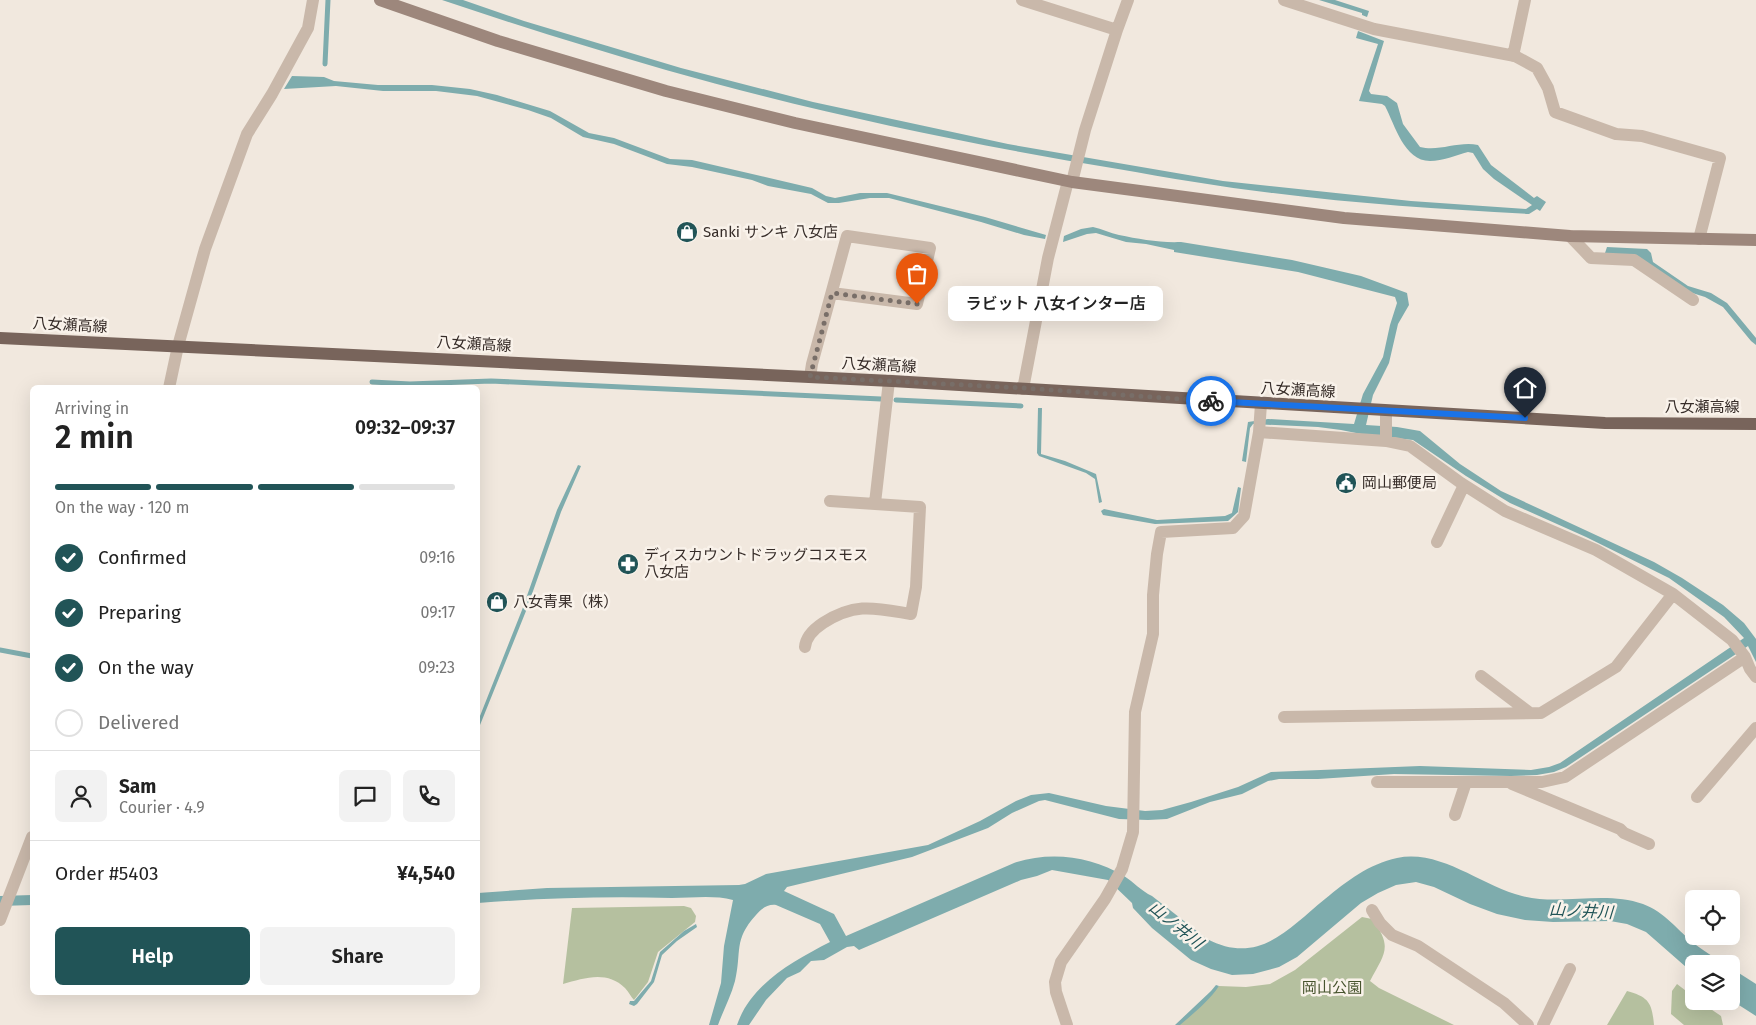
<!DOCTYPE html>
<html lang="en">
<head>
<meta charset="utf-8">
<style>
  :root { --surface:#fff; --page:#f2f2f2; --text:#222; --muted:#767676; --line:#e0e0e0; --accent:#215457 }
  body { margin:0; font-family:"Fira Sans","Noto Sans JP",sans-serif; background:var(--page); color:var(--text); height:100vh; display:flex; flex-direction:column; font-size:19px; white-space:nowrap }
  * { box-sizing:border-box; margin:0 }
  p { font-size:16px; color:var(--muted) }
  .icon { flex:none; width:28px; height:28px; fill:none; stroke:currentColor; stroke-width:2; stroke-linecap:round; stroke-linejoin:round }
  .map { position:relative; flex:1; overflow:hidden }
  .details { position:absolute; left:30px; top:385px; width:450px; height:610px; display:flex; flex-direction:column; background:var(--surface); border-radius:8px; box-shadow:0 5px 20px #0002 }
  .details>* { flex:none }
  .buttons { position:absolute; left:1685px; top:890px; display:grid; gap:10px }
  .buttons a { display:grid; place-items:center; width:55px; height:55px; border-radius:8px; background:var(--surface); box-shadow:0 5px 20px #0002; font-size:25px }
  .pin { position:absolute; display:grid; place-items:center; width:42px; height:42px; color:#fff; margin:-51px -21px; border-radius:50% 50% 50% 0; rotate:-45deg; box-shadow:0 0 5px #0007 }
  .pin .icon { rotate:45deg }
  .courier { position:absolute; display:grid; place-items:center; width:50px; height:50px; margin:-25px; border:4px solid #1a73e8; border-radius:50%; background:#fff; color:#222; box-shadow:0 1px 6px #0007 }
  .bubble { position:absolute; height:35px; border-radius:8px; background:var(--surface); box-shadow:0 5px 20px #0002; font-size:16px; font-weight:600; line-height:35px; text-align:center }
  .headline em { font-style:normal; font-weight:600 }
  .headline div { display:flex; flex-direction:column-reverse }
  .headline { display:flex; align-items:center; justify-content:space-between; height:85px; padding:0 25px }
  h1 { font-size:32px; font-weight:600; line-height:38px }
  .bar { display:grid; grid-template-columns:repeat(4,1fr); gap:8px 5px; align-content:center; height:60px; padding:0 25px }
  .bar i { height:6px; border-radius:4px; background:var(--line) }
  .bar .active { background:var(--accent) }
  .bar p { grid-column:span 4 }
  .line { display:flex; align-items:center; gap:12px; padding:0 25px; border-top:1px solid var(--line) }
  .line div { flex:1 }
  .round { display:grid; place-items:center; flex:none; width:52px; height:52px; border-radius:8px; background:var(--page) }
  ol { padding:0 25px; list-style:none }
  li { display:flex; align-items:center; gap:15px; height:55px }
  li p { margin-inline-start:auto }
  li .icon { padding:5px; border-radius:50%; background:var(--accent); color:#fff; stroke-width:4 }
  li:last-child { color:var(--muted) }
  li i { width:28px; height:28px; border:2px solid var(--line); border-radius:50% }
  .action { display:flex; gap:10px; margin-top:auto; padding:10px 25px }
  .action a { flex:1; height:58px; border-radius:8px; background:var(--accent); color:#fff; font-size:20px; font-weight:600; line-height:58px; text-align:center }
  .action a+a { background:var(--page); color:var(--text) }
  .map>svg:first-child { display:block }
</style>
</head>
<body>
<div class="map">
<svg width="1756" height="1025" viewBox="0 0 1756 1025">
  <rect width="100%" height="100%" fill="#f1e8de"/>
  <path fill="#b5c09f" d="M 684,906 L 691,908 L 696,916 L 695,922 L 658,952 L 648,982 L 634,1000 C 631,997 629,992 625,988 C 607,970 584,978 563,984 L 572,908 Z
    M 1362,917 L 1372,919 C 1393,947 1385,953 1370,981 L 1379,988 L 1454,1025 L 1179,1025 L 1219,986 L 1246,987 L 1270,984 L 1295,970 Z
    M 1677,984 L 1694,997 L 1694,1001 L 1699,1001 L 1721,1016 L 1723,1025 L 1684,1025 L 1671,1014 L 1672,991 Z
    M 1627,991 C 1649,997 1652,1003 1654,1025 L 1607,1025 Z"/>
  <path fill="#7eacad" d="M 442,0 L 463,0 L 524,21 L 681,68 L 813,102 L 1008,144 L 1223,181 L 1411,201 L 1526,209 L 1532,205 L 1494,179 L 1483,169 L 1473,153 L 1468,152 C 1456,155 1443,161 1430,161 C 1404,161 1395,125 1385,106 L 1382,104 L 1359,101 L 1378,44 L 1356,38 L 1358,31 L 1384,41 L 1369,91 L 1371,94 L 1387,96 L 1397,103 L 1403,124 L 1420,147 C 1439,152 1458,141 1478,145 L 1491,165 L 1534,198 L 1537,196 L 1546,202 L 1540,211 L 1537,209 L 1529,214 C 1443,209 1358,204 1273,193 C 1221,187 1169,178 1118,169 C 966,144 814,112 666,70 C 590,48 516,25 442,0 Z
    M 1319,0 L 1335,0 L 1369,11 L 1367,17 L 1362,15 L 1362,13 Z
    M 292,76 L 324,77 L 334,81 L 378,85 L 432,85 L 470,89 L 497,95 L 550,111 L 589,133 L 614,138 L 670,159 L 692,160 L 812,188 L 826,196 L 835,198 L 860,193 L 887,193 L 985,217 L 1046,235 L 1045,239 L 1024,235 L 981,222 L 889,198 L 870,198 L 839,203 L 828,203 L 811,194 L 768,186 L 752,180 L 692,167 L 667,164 L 614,144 L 583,137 L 551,118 L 528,110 L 477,96 L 436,91 L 383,91 L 336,86 L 284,89 Z
    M 1093,227 C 1102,229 1110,233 1119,235 C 1139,239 1160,243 1181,242 L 1292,260 L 1361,276 L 1407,293 L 1409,305 L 1398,324 L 1389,363 L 1373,395 L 1366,425 L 1397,427 L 1420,431 L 1460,464 L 1501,491 L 1654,562 L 1682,578 L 1723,605 L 1744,623 L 1756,639 L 1756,662 L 1748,646 L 1566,767 L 1554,772 L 1537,775 L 1511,776 L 1394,774 L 1318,779 L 1279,779 L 1268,781 L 1242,794 L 1210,802 L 1167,819 L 1148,820 L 1119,819 L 1045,800 L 1039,801 L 1012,813 L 988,828 L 912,857 L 787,887 L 784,891 L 834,914 L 846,936 L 1014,863 C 1050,851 1091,856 1124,876 C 1134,882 1141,891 1152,896 L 1207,939 C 1259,966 1288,929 1325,899 C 1347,881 1369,864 1397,858 C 1441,849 1481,886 1522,896 C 1562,906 1604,890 1643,904 C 1665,912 1678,931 1696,945 C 1705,952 1716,958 1725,964 L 1694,964 L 1694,974 L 1646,932 L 1627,924 L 1610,921 L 1553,922 L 1525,920 L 1497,914 L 1470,904 L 1434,887 L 1416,882 L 1396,885 L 1378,893 L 1361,903 L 1297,957 L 1279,967 L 1253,974 L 1232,975 L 1211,969 L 1191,960 L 1152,928 L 1133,908 L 1132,903 L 1108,880 L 1052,870 L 1037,876 L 1021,880 L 859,950 L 854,946 L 847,947 L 824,960 L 811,961 L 800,972 L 787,978 L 766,1000 L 749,1025 L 737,1025 C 751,984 793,961 830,942 L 820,924 L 776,905 C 767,904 761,909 756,915 C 733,940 742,952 735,981 C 731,996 723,1011 718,1025 L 709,1025 L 721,983 L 724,946 L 733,900 C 714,895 692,898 672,898 C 607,896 543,898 478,903 L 478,893 L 547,888 L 739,885 L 745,884 L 766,874 L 928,845 L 980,821 L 1016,801 L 1031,795 L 1049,793 L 1106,806 L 1145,811 L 1162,810 L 1191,802 L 1238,787 L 1271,772 L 1420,766 L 1531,770 L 1549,767 L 1560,763 L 1744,638 L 1724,617 L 1669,578 L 1586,537 L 1510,503 L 1466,476 L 1413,440 L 1366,435 L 1341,430 L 1318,427 L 1253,424 L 1250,428 L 1246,462 L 1242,461 L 1248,422 L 1268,419 L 1354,424 L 1363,394 L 1383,357 L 1390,325 L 1397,303 L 1395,297 L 1298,272 L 1174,252 L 1174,250 L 1146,244 L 1126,242 L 1096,233 L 1087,234 L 1063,242 L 1064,236 L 1081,229 Z
    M 1607,247 L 1647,249 L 1651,253 L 1653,262 L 1688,286 L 1711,293 L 1727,303 L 1756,338 L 1756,345 L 1751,341 L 1723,307 L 1705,297 L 1686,291 L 1666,277 L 1604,256 Z
    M 1038,408 L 1042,408 L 1041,454 L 1065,461 L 1096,474 L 1102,502 L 1099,503 L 1095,479 L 1086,473 L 1039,456 L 1037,453 Z
    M 578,465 L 581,466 L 561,512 L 526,611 L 478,730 L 478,721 L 522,610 L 557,510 Z
    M 1238,487 L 1241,488 L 1238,512 L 1228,521 L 1155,524 L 1103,515 L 1101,511 L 1104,509 L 1157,520 L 1225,516 L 1232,513 Z
    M 32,895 L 32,905 L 0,906 L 0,896 Z
    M 696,924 L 697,927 L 677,941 L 662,955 L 654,982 L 637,1004 L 634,1006 L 629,1004 L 630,1001 L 634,1001 L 651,981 L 660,952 L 684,931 Z
    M 1731,968 L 1756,984 L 1756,1016 L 1731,1000 Z
    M 1216,985 L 1219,986 C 1209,1001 1194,1013 1180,1025 L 1175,1025 L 1211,991 Z"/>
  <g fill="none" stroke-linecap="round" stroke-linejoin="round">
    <path stroke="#7eacad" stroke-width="5" d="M 325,64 L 328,0
      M 372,382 L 410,384 L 491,381 L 881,399
      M 896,400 L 1021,406
      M 0,650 L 32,656"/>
    <path stroke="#c9b8aa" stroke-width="12" d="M 1022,0 L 1117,30
      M 1284,0 L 1374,29 L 1515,56 L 1537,68 L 1548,88 L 1555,112 L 1616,134 L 1642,136 L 1720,158 L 1699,239
      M 1513,56 L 1525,0
      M 1072,182 L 1085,130 L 1117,30 L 1128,0
      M 1570,236 L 1591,258 L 1634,260 L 1693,300
      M 810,377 L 812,364 L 847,236 L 930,248 L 917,304 L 832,293
      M 169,388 L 178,346 L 205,249 L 247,134 L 272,94 L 308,28 L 313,0
      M 1023,389 L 1048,258 L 1068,181
      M 1386,411 L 1386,441
      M 1259,432 L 1386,441 L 1410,446 L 1461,483 L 1505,511 L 1596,550 L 1673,594 L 1732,640 L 1745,657 L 1750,669 L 1756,677
      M 875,503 L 889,381
      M 1437,542 L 1464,485
      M 805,647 C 806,636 814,629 823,623 C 856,602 875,608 911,614 L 916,587 L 920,507 L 830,501
      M 1481,676 L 1530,713
      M 1284,717 L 1541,713 L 1616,667 L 1673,594
      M 1377,782 L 1542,782 L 1565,777 L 1745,657
      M 1512,784 L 1620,829 L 1624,833 L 1649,844
      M 1697,797 L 1756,728
      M 1455,815 L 1466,782
      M 1372,910 L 1380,923 L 1392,935 L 1418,946 L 1504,1003 L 1528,1025
      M 0,920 L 32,837
      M 1067,1025 L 1056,992 L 1055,982 L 1061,962 L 1105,899 L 1122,869 L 1133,832 L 1135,712 L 1153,634 L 1153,595 L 1157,554 L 1161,532 L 1233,528 L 1244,516 L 1259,432 L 1261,404
      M 1543,1025 L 1570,969"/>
    <path stroke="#9d877c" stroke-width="12" d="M 380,0 L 498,41 L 666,91 L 795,123 L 1072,182 L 1344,218 L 1570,236 L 1756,240"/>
    <path stroke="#78645b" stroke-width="12" d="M 0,338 L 892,381 L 1605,423 L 1756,424"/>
  </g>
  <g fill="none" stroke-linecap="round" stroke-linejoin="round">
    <path stroke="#786e68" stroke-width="5" stroke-dasharray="0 9" d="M 917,304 L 832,293 L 810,377 L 1023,388 L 1211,401"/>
    <path stroke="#1a73e8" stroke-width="6" d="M 1211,401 L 1525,418"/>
  </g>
  <defs>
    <g id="shop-disc" transform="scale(1.125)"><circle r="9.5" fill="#215457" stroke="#f9f2ea"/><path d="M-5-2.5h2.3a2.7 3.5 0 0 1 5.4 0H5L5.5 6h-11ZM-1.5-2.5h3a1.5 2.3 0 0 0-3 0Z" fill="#fff"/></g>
    <g id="civic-disc" transform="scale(1.125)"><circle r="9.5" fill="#215457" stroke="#f9f2ea"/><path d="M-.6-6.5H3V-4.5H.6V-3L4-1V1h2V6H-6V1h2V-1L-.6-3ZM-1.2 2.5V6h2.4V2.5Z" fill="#fff"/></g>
    <g id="pharmacy-disc" transform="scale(1.125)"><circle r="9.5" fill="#215457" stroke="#f9f2ea"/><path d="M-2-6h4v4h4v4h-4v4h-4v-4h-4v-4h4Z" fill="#fff"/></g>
  </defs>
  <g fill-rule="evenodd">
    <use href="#shop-disc" x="687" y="232"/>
    <use href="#civic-disc" x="1346" y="483"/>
    <use href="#pharmacy-disc" x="628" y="564"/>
    <use href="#shop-disc" x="497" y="602"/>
  </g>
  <g text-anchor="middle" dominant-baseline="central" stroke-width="5" stroke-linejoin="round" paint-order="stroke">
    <g font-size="15" fill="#372d29" stroke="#f9f2ea" text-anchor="start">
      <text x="703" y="232">Sanki サンキ 八女店</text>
      <text x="1362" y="483">岡山郵便局</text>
      <text x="644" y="555">ディスカウントドラッグコスモス<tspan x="644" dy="17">八女店</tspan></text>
      <text x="513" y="602">八女青果（株）</text>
    </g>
    <g font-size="15" fill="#372d29" stroke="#f9f2ea">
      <text transform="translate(70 325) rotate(3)">八女瀬高線</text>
      <text transform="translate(474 344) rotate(3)">八女瀬高線</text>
      <text transform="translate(879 365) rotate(3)">八女瀬高線</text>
      <text transform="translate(1298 390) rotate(3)">八女瀬高線</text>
      <text x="1702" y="407">八女瀬高線</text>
    </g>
    <g font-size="15" fill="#47542e" stroke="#f9f2ea">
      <text x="1332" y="988">岡山公園</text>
    </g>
    <g font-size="16" font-style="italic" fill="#215457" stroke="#f9f2ea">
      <text transform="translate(1581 911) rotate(3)">山ノ井川</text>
      <text transform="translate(1176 925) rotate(39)">山ノ井川</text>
    </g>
  </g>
</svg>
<div class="buttons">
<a><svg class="icon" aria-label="locate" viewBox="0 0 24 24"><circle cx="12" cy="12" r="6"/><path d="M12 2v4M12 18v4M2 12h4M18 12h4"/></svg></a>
<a><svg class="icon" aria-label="layers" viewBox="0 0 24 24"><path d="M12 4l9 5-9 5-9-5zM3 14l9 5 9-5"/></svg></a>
</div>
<div class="pin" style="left:917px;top:304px;background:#ea580c"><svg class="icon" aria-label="bag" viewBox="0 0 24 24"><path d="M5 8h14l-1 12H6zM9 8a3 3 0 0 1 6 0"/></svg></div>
<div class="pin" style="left:1525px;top:418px;background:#1f2937"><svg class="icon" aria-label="home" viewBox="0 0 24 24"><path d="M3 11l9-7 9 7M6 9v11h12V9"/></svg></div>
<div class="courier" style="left:1211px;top:401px"><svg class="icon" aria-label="bike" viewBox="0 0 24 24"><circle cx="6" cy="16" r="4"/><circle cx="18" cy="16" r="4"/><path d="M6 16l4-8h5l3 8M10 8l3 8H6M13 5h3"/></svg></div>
<div class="bubble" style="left:948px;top:286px;width:215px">ラビット 八女インター店</div>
<section class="details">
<div class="headline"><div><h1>2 min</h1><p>Arriving in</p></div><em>09:32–09:37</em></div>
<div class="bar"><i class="active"></i><i class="active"></i><i class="active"></i><i></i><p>On the way · 120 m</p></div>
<ol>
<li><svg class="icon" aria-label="check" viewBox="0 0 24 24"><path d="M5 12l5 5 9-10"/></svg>Confirmed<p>09:16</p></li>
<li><svg class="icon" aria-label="check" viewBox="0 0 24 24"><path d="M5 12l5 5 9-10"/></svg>Preparing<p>09:17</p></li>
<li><svg class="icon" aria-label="check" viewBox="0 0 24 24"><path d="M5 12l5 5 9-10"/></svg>On the way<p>09:23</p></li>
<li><i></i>Delivered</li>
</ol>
<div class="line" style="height:90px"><a class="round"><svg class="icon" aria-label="person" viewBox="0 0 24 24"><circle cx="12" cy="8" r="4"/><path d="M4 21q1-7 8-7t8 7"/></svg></a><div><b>Sam</b><p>Courier · 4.9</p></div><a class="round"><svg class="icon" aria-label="chat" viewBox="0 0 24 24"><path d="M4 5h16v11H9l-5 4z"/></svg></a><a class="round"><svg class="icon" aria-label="phone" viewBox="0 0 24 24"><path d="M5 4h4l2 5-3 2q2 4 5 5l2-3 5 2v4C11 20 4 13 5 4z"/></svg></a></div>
<div class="line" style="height:65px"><div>Order #5403</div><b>¥4,540</b></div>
<div class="action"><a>Help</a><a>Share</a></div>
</section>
</div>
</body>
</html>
